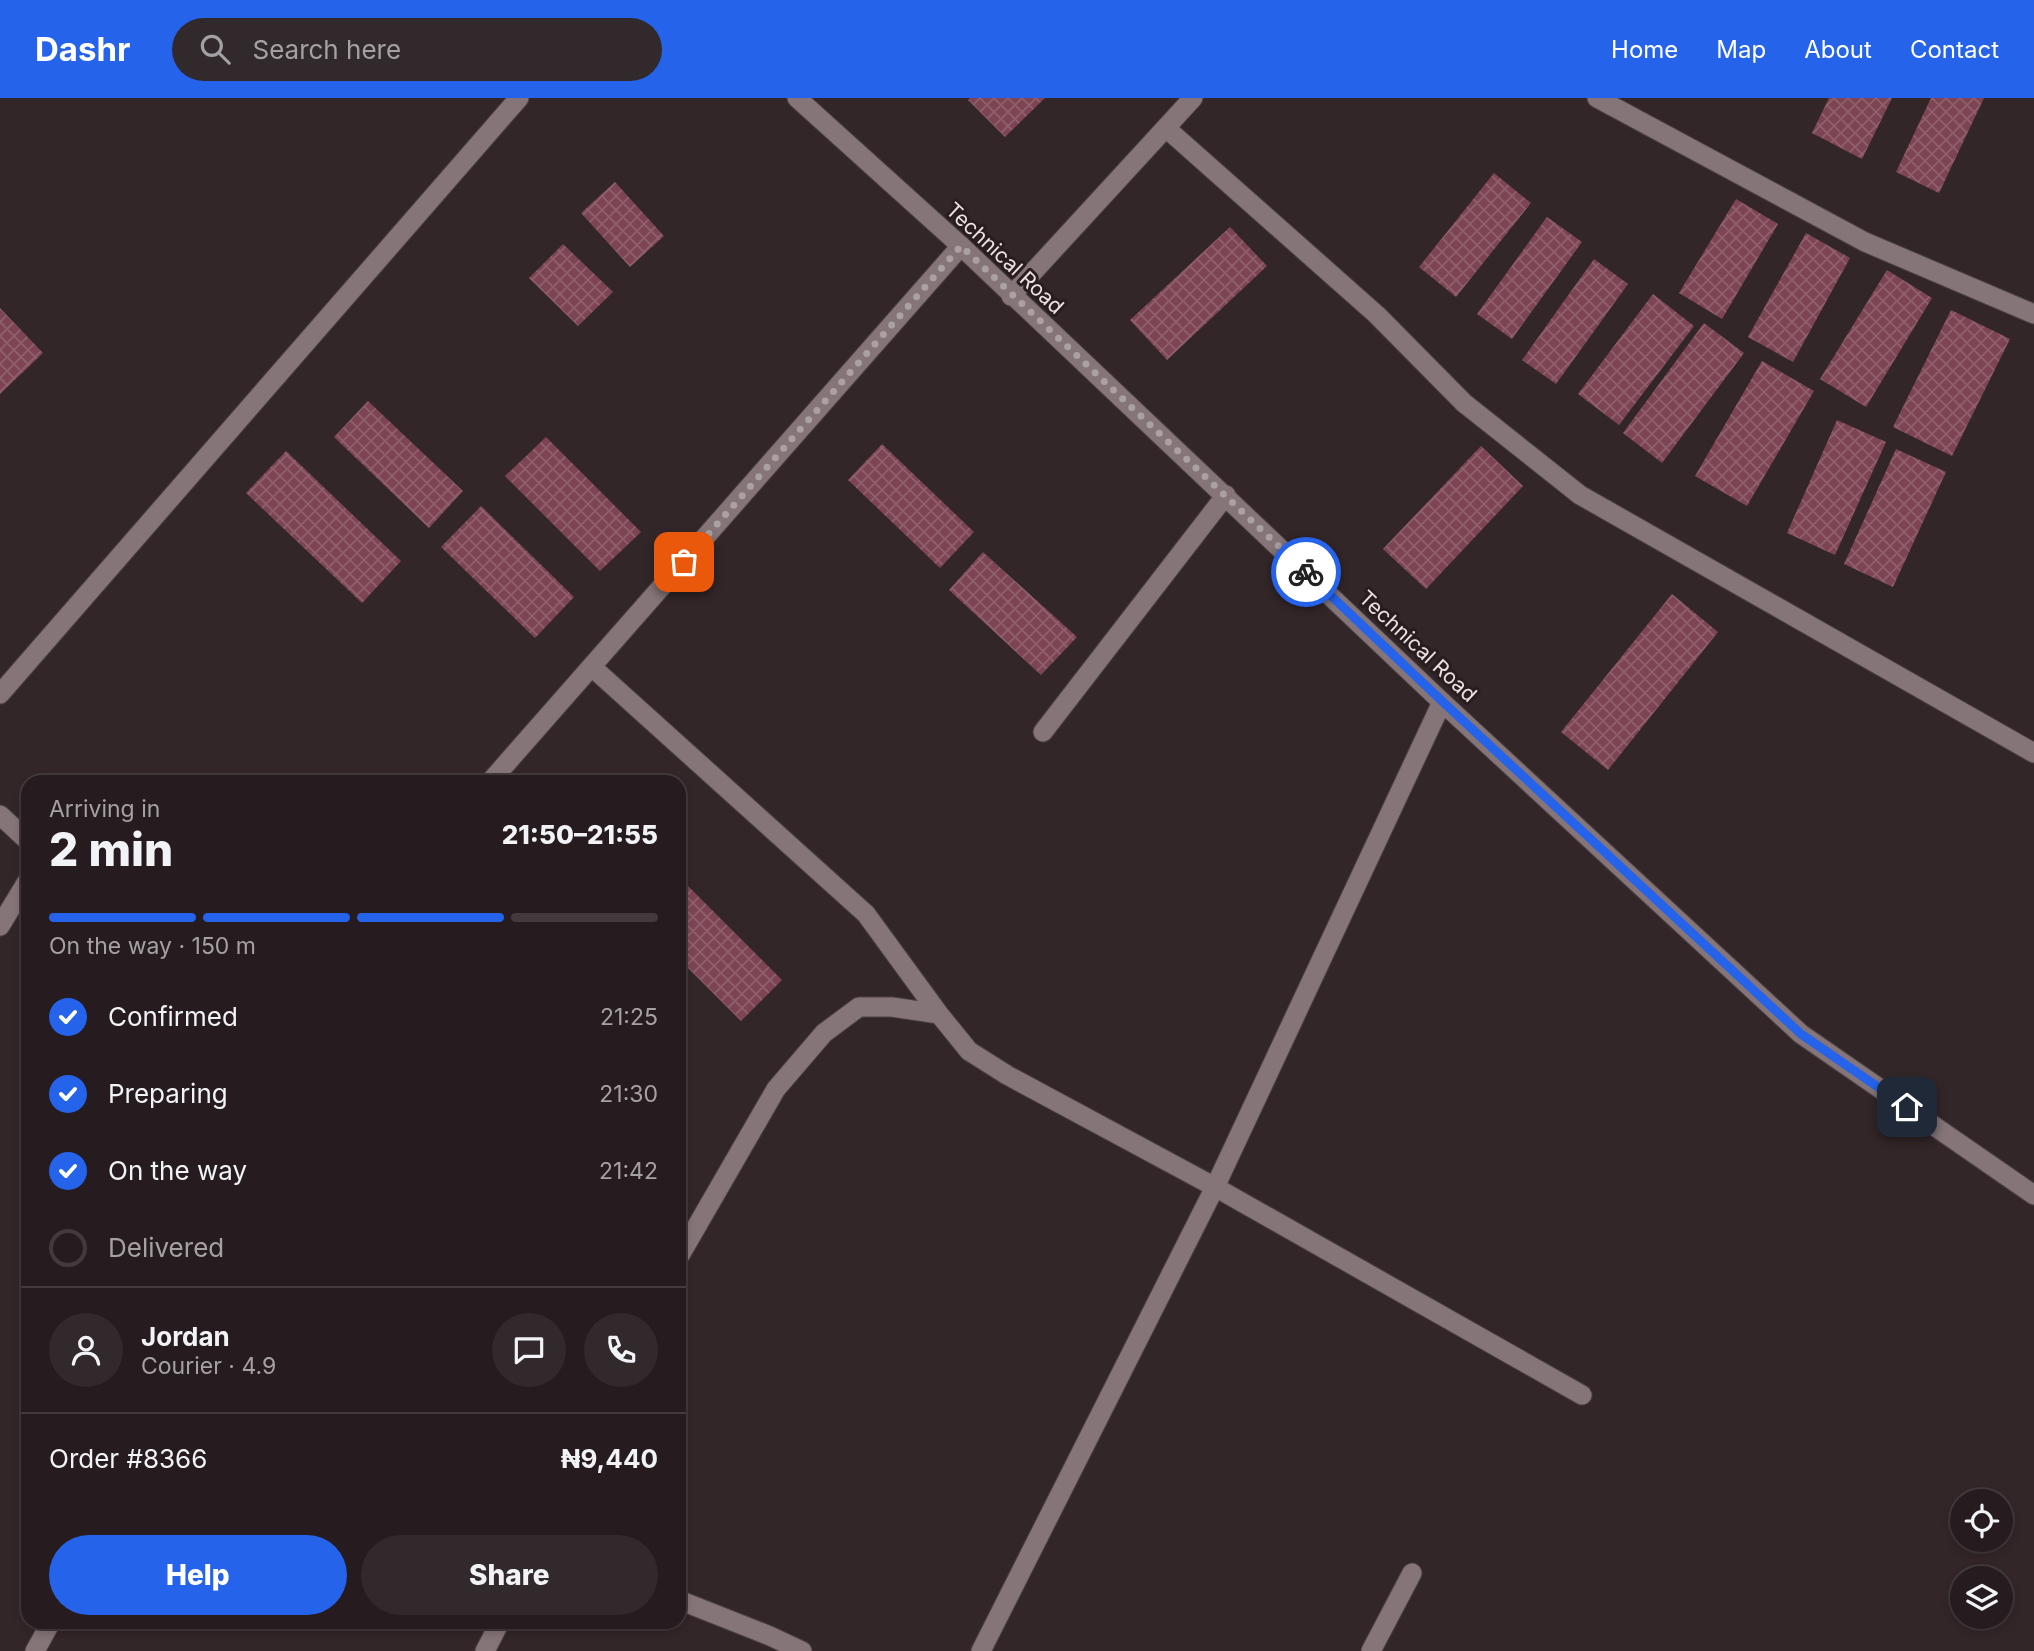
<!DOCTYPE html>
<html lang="en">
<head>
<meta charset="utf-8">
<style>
  :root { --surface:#261c1f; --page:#32292c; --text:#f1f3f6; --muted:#a4a1a4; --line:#423a3d; --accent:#2563eb }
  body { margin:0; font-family:Inter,sans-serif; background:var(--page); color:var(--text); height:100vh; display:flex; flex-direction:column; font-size:26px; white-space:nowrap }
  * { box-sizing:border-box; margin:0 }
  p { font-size:23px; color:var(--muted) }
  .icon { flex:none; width:38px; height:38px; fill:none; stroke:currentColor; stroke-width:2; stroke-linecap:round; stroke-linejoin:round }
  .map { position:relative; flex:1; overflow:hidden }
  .sheet { position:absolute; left:21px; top:677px; width:665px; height:854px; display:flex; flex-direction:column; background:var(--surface); border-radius:21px; box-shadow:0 4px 10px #0003,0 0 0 2px var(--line) }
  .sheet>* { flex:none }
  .buttons { position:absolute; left:1950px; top:1391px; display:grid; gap:14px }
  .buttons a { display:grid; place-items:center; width:63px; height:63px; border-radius:50%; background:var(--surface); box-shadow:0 4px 10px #0003,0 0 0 2px var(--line); font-size:35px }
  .pin { position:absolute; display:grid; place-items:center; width:60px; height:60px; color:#fff; margin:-30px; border-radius:14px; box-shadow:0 4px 10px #0006 }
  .courier { position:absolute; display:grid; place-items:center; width:70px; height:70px; margin:-35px; border:5px solid #2563eb; border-radius:50%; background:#fff; color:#222; box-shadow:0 2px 9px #0007 }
  .head em { font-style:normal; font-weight:800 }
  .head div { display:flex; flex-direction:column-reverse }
  .head { display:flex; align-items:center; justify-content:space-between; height:119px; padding:0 28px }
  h1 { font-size:46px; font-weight:800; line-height:52px }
  .bar { display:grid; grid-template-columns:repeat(4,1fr); gap:10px 7px; align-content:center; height:84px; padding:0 28px }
  .bar i { height:9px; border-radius:5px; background:var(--line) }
  .bar .on { background:var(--accent) }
  .bar p { grid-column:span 4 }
  .line { display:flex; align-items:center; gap:18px; padding:0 28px; border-top:2px solid var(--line) }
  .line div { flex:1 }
  .round { display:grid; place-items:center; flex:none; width:74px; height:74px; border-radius:37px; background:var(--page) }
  ol { padding:0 28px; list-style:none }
  li { display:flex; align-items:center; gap:21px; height:77px }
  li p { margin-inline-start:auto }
  li .icon { padding:7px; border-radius:50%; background:var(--accent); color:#fff; stroke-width:4 }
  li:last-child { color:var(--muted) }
  li i { width:38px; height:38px; border:4px solid var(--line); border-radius:50% }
  .primary-button { display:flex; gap:14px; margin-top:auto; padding:14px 28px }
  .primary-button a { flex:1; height:80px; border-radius:42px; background:var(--accent); color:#fff; font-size:28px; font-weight:800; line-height:80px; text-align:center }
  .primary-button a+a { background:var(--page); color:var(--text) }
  header { display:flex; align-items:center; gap:42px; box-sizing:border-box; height:98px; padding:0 35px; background:var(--accent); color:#fff }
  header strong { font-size:33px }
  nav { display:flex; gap:38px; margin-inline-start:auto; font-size:24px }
  .search { width:490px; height:63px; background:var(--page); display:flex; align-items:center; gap:18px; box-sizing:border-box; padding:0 24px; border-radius:38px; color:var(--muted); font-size:26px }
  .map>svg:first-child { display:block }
</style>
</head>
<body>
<header>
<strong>Dashr</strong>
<div class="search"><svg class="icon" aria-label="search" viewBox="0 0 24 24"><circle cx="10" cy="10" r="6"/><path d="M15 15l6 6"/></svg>Search here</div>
<nav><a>Home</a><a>Map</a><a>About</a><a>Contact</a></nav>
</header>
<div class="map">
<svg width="2034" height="1553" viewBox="0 0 2034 1553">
  <defs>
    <pattern id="building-cross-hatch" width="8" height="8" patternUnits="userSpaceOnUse" patternTransform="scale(1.75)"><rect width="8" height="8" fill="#7d4454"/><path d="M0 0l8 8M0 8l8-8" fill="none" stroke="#905f6c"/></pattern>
  </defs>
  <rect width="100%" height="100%" fill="#332629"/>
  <path fill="url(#building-cross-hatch)" d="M 970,0 L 1045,0 L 1005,39 L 968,2 Z
    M 1829,0 L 1892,0 L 1862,61 L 1812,35 Z
    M 1931,0 L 1984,0 L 1939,95 L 1896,74 Z
    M 1494,75 L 1531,105 L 1456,199 L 1419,169 Z
    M 615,84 L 664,138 L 630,169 L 581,115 Z
    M 1736,101 L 1778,126 L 1722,221 L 1679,195 Z
    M 1547,119 L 1582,144 L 1512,241 L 1477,216 Z
    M 1230,129 L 1267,168 L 1167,262 L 1130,222 Z
    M 1806,135 L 1850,160 L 1793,264 L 1748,239 Z
    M 563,146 L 613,194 L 578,228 L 529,180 Z
    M 1594,161 L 1628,186 L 1556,286 L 1522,262 Z
    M 1887,172 L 1932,200 L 1866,309 L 1820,281 Z
    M 1653,196 L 1694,228 L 1619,327 L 1578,296 Z
    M 0,210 L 43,255 L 0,296 Z
    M 1951,212 L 2010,241 L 1952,358 L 1893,329 Z
    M 1704,225 L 1744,255 L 1662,365 L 1623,335 Z
    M 1762,263 L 1814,293 L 1747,408 L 1695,378 Z
    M 368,303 L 463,393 L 429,430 L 334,339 Z
    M 1837,322 L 1886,344 L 1835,457 L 1787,435 Z
    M 546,339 L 641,434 L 600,473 L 505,378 Z
    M 882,346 L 974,434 L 940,470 L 848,382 Z
    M 1481,348 L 1523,388 L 1426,491 L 1383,451 Z
    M 1896,351 L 1946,374 L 1893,489 L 1844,466 Z
    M 286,353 L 401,463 L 362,505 L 246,395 Z
    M 481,408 L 574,499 L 535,540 L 441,449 Z
    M 983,454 L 1077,539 L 1041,577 L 949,492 Z
    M 1672,496 L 1718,534 L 1608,672 L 1561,634 Z
    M 688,788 L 782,882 L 741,923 L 679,861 L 679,796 Z"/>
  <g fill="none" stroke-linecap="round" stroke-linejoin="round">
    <g stroke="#4c4244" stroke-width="21">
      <path id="minor" d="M 1597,0 L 1865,144 L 2034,216
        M 1166,30 L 1377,217 L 1464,305 L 1580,397 L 2034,655
        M 1011,198 L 1193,0
        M 592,569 L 866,816 L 939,916
        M 0,596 L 519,0
        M 1043,634 L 1226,397
        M 490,684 L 961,148
        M 0,717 L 28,743
        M 0,828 L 28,782
        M 679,1159 L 776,991 L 824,935 L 859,909 L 892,909 L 939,916 L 969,953 L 1007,977 L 1215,1089 L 1582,1297
        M 679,1502 L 770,1538 L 802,1553
        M 35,1553 L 51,1524
        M 485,1553 L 500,1524
        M 981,1553 L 1215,1089 L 1442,604
        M 1371,1553 L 1412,1475"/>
    </g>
    <g stroke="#4c4244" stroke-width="21">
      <path id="tertiary" d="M 797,0 L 961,148 L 1442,604 L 1801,936 L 2034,1097"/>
    </g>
    <use href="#minor" stroke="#857579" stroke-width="19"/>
    <use href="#tertiary" stroke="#857579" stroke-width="19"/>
  </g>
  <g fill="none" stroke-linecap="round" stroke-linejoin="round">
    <path stroke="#aba0a3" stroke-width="7" stroke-dasharray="0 12.6" d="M 684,464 L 961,148 L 1306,474"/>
    <path stroke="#2563eb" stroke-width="9" d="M 1306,474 L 1443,604 L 1801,936 L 1907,1009"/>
  </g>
  <g text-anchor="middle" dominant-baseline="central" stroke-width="6" stroke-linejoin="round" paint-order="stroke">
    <g font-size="21" fill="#ebe2e4" stroke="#291d20">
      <text transform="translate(1005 160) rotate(43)">Technical Road</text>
      <text transform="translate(1418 548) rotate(43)">Technical Road</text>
    </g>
  </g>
</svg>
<div class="buttons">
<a><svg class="icon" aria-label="locate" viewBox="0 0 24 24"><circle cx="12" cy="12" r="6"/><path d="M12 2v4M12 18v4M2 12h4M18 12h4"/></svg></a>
<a><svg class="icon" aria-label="layers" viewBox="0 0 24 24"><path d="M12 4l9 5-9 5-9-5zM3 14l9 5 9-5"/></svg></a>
</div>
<div class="pin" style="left:684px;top:464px;background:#ea580c"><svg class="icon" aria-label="bag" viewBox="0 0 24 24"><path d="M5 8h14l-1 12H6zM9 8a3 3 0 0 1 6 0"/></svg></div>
<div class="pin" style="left:1907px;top:1009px;background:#1f2937"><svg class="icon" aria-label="home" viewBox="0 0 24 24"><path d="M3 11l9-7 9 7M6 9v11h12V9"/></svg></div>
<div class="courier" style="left:1306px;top:474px"><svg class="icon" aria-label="bike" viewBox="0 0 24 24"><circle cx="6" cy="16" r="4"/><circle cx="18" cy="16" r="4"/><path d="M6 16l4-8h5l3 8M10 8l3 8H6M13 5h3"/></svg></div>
<section class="sheet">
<div class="head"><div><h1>2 min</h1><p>Arriving in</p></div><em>21:50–21:55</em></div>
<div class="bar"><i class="on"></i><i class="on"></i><i class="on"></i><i></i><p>On the way · 150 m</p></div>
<ol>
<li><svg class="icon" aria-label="check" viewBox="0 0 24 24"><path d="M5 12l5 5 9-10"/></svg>Confirmed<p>21:25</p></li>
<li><svg class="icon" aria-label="check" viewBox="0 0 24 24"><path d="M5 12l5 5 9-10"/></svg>Preparing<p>21:30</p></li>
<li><svg class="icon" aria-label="check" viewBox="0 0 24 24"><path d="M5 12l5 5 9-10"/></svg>On the way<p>21:42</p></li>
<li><i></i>Delivered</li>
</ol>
<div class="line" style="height:126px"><a class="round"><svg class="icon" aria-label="person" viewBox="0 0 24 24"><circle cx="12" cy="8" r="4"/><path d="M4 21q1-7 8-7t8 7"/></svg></a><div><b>Jordan</b><p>Courier · 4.9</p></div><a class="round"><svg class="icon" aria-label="chat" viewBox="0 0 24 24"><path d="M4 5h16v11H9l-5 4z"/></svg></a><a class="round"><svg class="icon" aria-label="phone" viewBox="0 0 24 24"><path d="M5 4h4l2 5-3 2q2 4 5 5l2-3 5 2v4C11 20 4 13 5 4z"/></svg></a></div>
<div class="line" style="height:91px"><div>Order #8366</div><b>₦9,440</b></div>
<div class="primary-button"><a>Help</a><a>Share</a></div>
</section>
</div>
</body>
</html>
